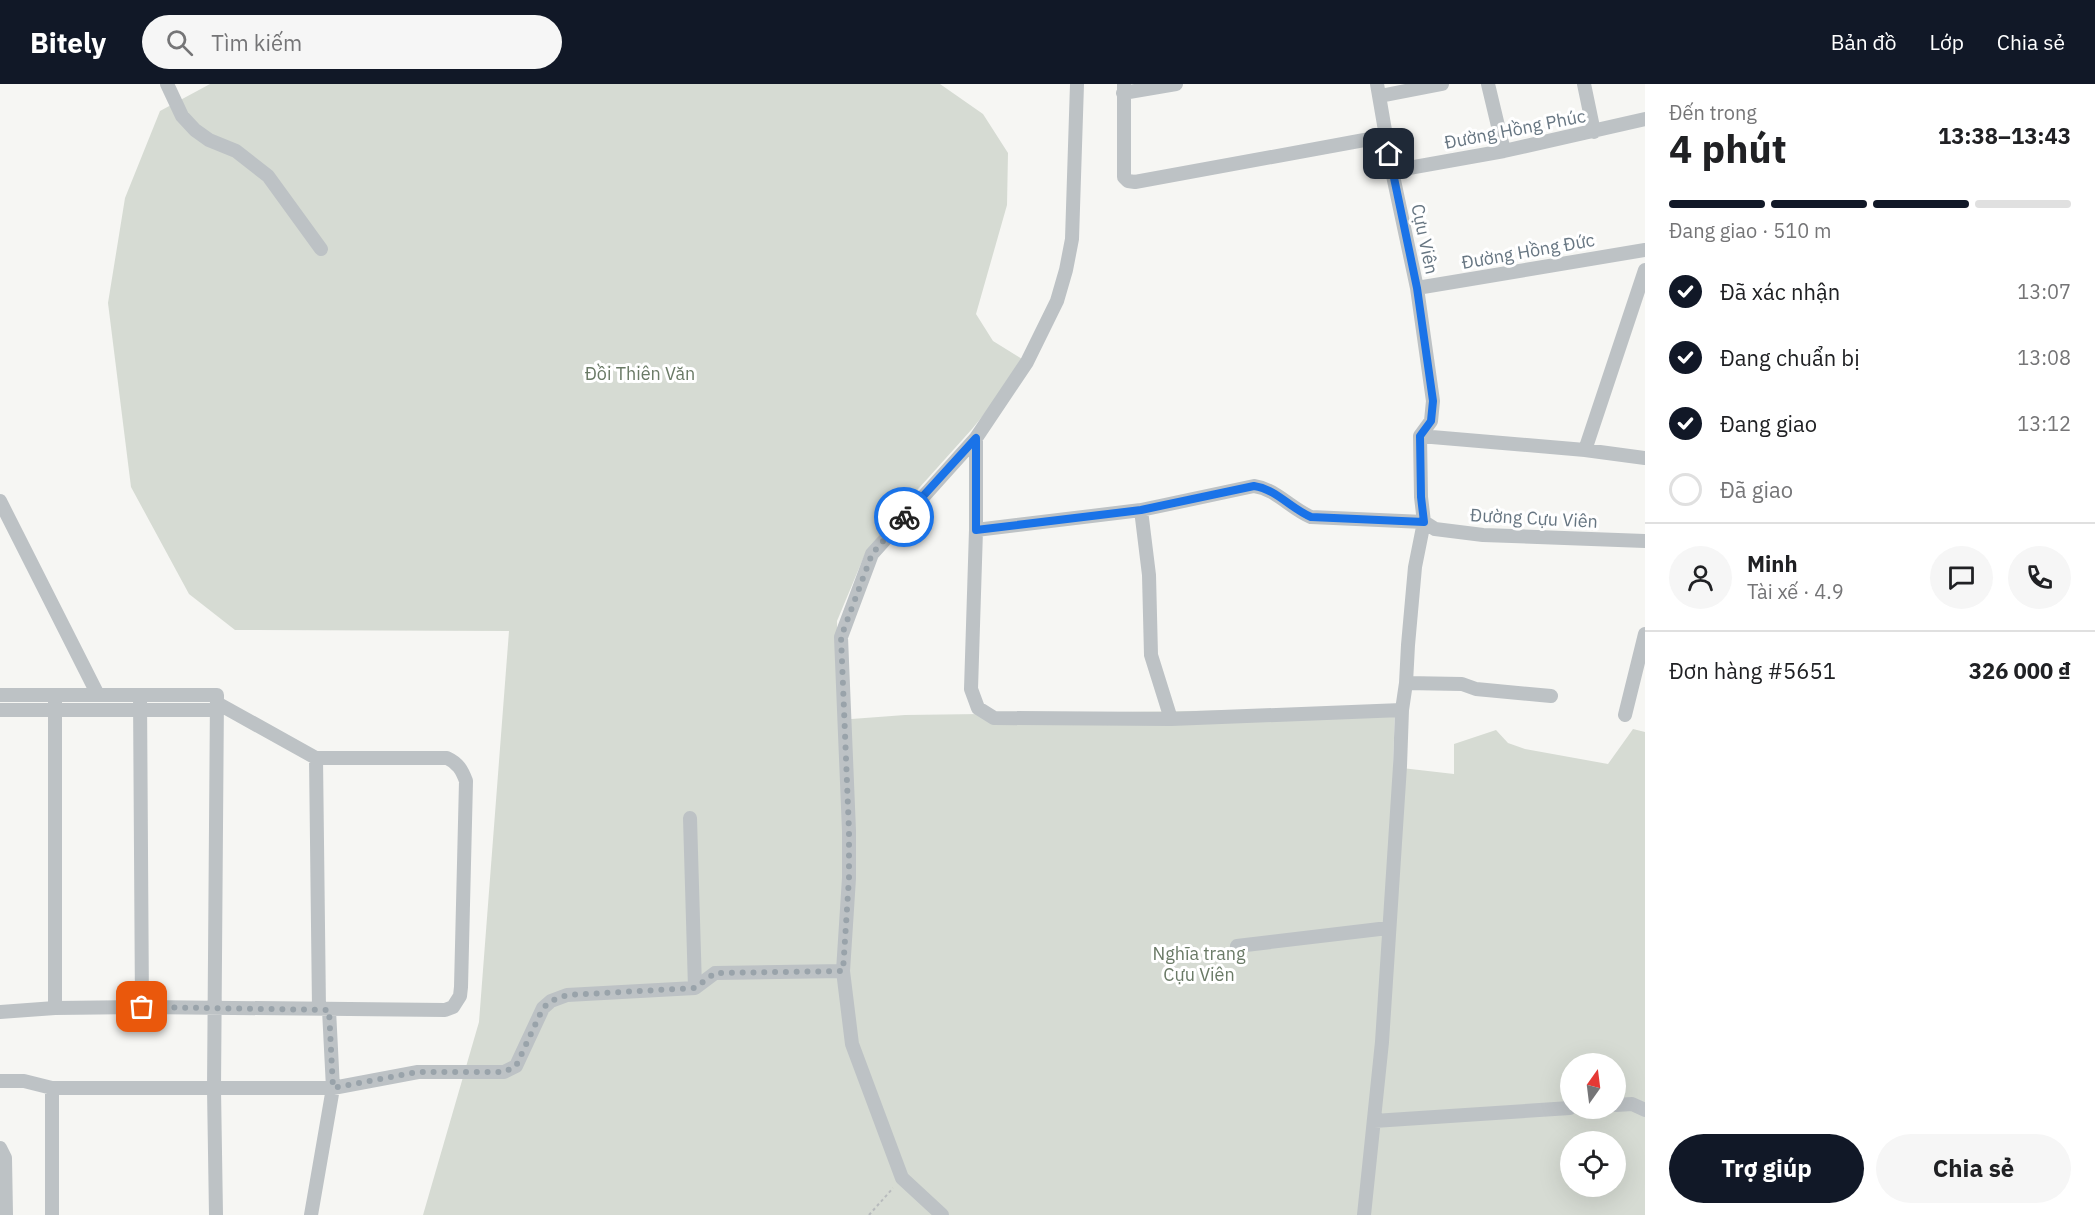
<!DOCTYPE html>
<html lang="vi">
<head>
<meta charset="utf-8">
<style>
  :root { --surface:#fff; --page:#f6f6f6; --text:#202124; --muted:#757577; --line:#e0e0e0; --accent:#111827 }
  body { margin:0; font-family:"IBM Plex Sans",sans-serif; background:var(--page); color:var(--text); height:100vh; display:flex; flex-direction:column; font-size:22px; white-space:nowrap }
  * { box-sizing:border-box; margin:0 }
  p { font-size:20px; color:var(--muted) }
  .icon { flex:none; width:33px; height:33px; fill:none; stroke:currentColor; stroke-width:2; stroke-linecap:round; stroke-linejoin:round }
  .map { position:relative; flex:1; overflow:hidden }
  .panel { display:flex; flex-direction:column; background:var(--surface); width:450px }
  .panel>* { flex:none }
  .needle { width:39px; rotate:14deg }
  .fabs { position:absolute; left:1560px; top:969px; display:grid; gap:12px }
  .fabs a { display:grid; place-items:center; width:66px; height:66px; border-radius:50%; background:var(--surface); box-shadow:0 6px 24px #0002; font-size:30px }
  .pin { position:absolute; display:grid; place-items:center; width:51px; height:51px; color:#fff; margin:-26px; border-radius:12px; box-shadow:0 3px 9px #0006 }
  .courier { position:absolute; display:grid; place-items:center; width:60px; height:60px; margin:-30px; border:4px solid #1a73e8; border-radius:50%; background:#fff; color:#222; box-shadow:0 2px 8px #0007 }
  .summary em { font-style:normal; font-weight:800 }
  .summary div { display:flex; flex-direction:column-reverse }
  .summary { display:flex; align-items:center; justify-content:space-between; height:102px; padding:0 24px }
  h1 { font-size:39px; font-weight:800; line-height:45px }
  .bar { display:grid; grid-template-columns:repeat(4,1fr); gap:9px 6px; align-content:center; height:72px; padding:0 24px }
  .bar i { height:8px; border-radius:4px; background:var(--line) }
  .bar .selected { background:var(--accent) }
  .bar p { grid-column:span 4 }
  .line { display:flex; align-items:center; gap:15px; padding:0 24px; border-top:2px solid var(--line) }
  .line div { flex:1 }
  .round { display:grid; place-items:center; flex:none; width:63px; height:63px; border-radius:32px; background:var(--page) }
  ol { padding:0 24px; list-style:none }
  li { display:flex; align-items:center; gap:18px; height:66px }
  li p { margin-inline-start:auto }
  li .icon { padding:6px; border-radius:50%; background:var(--accent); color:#fff; stroke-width:4 }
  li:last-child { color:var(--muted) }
  li i { width:33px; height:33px; border:3px solid var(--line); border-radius:50% }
  .button { display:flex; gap:12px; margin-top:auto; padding:12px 24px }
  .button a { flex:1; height:69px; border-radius:36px; background:var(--accent); color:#fff; font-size:24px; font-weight:800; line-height:69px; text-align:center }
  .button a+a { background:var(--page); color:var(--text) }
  header { display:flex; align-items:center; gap:36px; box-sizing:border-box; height:84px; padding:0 30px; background:var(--accent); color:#fff }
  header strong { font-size:28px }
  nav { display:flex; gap:33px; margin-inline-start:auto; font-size:21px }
  .search { width:420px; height:54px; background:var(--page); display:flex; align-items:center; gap:15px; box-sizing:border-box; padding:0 21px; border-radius:33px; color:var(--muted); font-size:22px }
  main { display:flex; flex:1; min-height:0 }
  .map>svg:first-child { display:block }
</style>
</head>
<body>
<header>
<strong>Bitely</strong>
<div class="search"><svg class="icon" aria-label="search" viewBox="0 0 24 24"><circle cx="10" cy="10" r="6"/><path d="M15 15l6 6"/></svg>Tìm kiếm</div>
<nav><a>Bản đồ</a><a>Lớp</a><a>Chia sẻ</a></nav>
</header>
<main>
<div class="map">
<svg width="1645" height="1131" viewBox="0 0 1645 1131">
  <rect width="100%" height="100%" fill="#f6f6f3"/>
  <path fill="#d6dbd3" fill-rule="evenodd" d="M 210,0 L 940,0 L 983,30 L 1008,69 L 1007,121 L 976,230 L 993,257 L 1027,278 L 972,345 L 902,423 L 865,470 L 837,537 L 838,636 L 905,631 L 1395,624 L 1393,683 L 1454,690 L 1454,660 L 1496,646 L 1508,659 L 1525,665 L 1608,680 L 1633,645 L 1645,648 L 1645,1131 L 423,1131 L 479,938 L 509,547 L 235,546 L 189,510 L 131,403 L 108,219 L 125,114 L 160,27 ZM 1570,980 L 1616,980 L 1616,1024 L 1570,1024 ZM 1570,1058 L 1616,1058 L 1616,1102 L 1570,1102 Z"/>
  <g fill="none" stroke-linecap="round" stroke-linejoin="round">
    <path stroke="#b8bbbd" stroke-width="2" stroke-dasharray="3 3" stroke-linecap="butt" d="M 869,1131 L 893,1104"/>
    <path stroke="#bdc2c5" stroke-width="14" d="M 167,0 L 182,32 L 195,46 L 209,56 L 236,67 L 268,92 L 321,165
      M 1124,0 L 1124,93 L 1128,97 L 1135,98 L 1386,52
      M 1488,0 L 1504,67
      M 1584,0 L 1594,48
      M 1123,9 L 1176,0
      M 1380,12 L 1442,0
      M 1392,87 L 1504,67 L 1645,35
      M 1417,204 L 1645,166
      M 1420,352 L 1585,366 L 1645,374
      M 976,354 L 976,446 L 971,605 L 978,624 L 994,634 L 1171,635 L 1402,626
      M 1585,366 L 1645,186
      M 0,417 L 98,611
      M 1141,426 L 1149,491 L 1151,571 L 1171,635
      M 1424,438 L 1435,445 L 1483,451 L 1645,457
      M 976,446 L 1141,426 L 1254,402 C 1276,405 1290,424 1311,433 L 1424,438
      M 1406,599 L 1462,600 L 1476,605 L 1551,612
      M 0,611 L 217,611 L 214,1005 L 216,1131
      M 140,611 L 142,923
      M 0,626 L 217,626
      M 1625,631 L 1645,550
      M 316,674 L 319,925
      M 690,734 L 695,904
      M 1237,862 L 1388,844
      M 55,924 L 55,611
      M 0,928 L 55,924 L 142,923 L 445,926 L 453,923 L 460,912 L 461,903 L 466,697 C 462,686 458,679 447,674 L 316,674 L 217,619
      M 0,997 L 24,997 L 52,1004 L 52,1131
      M 52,1004 L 333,1004 L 418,988 L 504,988 L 516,982 L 543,924 L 551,917 L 567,911 L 695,904 L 715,889 L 843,887
      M 1616,1021 L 1632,1020 L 1645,1026
      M 1374,1037 L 1570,1024
      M 0,1064 L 5,1074 L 6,1131
      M 311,1131 L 333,1004 L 329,926
      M 942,1131 L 902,1094 L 852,960 L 843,887 L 849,794 L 849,747 L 841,553 L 872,470 L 976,354 L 1027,278 L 1057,217 L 1066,186 L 1072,155 L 1077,0
      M 1364,1131 L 1382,958 L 1400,682 L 1402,626 L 1406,599 L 1408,561 L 1415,483 L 1424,438 L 1421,413 L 1420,352 L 1431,337 L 1433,317 L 1417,204 L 1392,87 L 1377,0"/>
  </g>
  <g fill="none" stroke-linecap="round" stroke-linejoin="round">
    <path stroke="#99a3aa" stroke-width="6" stroke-dasharray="0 10.8" d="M 142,923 L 329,926 L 333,1004 L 418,988 L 504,988 L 516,982 L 543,924 L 551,917 L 567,911 L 695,904 L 715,889 L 843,887 L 849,794 L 849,747 L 841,553 L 872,470 L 904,433"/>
    <path stroke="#1a73e8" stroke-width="8" d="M 904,433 L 976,354 L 976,446 L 1141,426 L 1254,402 C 1276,405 1290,424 1311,433 L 1424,438 L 1421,413 L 1420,352 L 1431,337 L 1433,317 L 1417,204 L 1389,70"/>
  </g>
  <g text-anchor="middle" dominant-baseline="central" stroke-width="6" stroke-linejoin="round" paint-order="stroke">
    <g font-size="18" fill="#677682" stroke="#fff">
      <text transform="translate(1515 45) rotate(-11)">Đường Hồng Phúc</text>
      <text transform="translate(1425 155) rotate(78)">Cựu Viên</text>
      <text transform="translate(1528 167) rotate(-10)">Đường Hồng Đức</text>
      <text transform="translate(1534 434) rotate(3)">Đường Cựu Viên</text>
    </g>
    <g font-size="18" fill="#6a7a66" stroke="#fff">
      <text x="640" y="289">Đồi Thiên Văn</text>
      <text x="1199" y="869">Nghĩa trang<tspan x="1199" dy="21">Cựu Viên</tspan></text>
    </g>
  </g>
</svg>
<div class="fabs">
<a><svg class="needle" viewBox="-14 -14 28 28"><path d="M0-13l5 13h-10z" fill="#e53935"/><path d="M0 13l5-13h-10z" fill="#757577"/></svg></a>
<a><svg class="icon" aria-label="locate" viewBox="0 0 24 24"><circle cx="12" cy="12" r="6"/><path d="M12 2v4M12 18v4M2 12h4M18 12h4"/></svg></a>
</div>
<div class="pin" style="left:142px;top:923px;background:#ea580c"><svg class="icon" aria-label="bag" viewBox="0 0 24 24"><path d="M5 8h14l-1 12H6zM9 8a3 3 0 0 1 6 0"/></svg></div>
<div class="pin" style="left:1389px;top:70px;background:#1f2937"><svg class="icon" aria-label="home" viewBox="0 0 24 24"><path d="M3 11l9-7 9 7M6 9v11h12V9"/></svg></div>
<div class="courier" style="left:904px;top:433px"><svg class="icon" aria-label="bike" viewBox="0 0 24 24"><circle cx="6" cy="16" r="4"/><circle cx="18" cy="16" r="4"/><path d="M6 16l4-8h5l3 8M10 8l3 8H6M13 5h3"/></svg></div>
</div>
<section class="panel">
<div class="summary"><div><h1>4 phút</h1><p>Đến trong</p></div><em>13:38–13:43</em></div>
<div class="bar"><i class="selected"></i><i class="selected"></i><i class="selected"></i><i></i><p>Đang giao · 510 m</p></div>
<ol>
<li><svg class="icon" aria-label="check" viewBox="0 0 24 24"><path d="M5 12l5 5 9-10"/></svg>Đã xác nhận<p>13:07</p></li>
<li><svg class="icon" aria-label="check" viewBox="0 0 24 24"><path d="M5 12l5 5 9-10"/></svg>Đang chuẩn bị<p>13:08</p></li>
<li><svg class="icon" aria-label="check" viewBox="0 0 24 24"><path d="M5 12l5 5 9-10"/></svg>Đang giao<p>13:12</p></li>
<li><i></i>Đã giao</li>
</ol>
<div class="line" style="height:108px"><a class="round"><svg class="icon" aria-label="person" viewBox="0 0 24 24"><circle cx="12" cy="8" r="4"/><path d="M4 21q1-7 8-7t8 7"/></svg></a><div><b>Minh</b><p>Tài xế · 4.9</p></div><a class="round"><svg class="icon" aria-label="chat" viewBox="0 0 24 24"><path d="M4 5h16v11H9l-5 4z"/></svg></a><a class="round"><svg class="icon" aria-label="phone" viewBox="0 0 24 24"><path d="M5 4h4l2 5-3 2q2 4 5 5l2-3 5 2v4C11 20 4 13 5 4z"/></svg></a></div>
<div class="line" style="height:78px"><div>Đơn hàng #5651</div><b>326 000 ₫</b></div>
<div class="button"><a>Trợ giúp</a><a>Chia sẻ</a></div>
</section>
</main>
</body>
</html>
